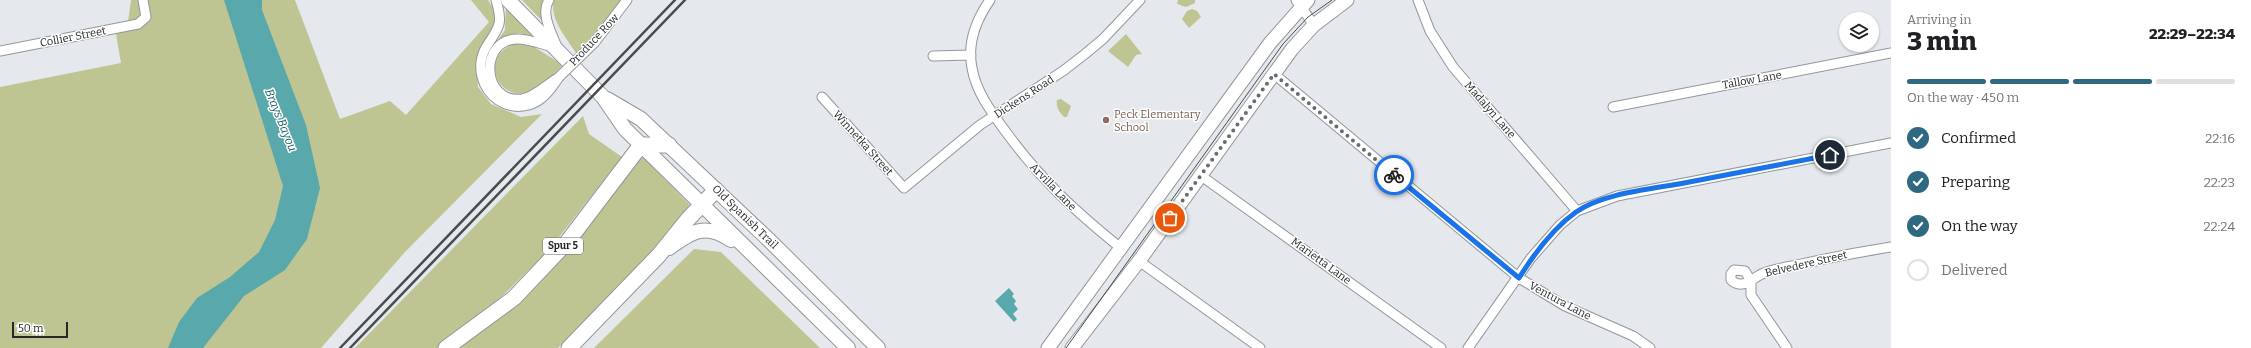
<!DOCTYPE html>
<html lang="en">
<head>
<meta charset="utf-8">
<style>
  :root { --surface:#fff; --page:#f6f6f6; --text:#202124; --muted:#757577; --line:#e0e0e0; --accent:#2e6881 }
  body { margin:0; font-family:Bitter,serif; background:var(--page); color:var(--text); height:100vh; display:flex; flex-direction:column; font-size:15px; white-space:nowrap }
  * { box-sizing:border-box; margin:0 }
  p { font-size:13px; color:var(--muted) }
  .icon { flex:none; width:22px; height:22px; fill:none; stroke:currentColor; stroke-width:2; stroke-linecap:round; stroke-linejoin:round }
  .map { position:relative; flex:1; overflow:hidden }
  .details { display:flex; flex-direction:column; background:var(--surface); width:360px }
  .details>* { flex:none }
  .buttons { position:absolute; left:1839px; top:12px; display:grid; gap:8px }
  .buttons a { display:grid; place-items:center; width:40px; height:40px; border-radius:50%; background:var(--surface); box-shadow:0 1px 3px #0004; font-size:20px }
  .scale { position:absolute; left:12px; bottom:10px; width:56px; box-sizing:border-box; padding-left:4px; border:2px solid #262829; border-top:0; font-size:11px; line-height:14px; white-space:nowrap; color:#262829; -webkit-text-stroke:3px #fff; paint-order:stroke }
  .pin { position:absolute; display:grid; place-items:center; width:34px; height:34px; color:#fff; margin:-17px; border:2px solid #fff; border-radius:50%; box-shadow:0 1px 4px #0007 }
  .courier { position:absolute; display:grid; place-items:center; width:40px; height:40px; margin:-20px; border:3px solid #1a73e8; border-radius:50%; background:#fff; color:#222; box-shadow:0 1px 5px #0007 }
  .headline em { font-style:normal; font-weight:800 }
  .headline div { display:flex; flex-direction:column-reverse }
  .headline { display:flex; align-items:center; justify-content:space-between; height:68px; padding:0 16px }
  h1 { font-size:26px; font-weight:800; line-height:30px }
  .bar { display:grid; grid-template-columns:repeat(4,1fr); gap:6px 4px; align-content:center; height:48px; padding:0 16px }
  .bar i { height:5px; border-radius:3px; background:var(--line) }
  .bar .active { background:var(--accent) }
  .bar p { grid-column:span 4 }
  ol { padding:0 16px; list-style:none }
  li { display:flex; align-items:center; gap:12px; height:44px }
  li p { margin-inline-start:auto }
  li .icon { padding:4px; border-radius:50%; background:var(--accent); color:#fff; stroke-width:4 }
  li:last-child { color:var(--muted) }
  li i { width:22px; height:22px; border:2px solid var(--line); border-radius:50% }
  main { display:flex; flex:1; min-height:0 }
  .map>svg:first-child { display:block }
</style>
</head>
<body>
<main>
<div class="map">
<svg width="1891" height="348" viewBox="0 0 1891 348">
  <rect width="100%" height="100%" fill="#e5e9ed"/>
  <path fill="#bec592" d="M 131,0 L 295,0 L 340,119 L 390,101 L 406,115 L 489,22 L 471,0 L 488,0 L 498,16 L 493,35 L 480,48 L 477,68 L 478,87 L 491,104 L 521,117 L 542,114 L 405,252 L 321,348 L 0,348 L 0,87 L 121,63 L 116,34 L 127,29 Z
    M 522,0 L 543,0 L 543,22 Z
    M 554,0 L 621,0 L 599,30 L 576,53 C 566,37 549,19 554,0 Z
    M 1195,0 L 1195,3 L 1186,7 L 1177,4 L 1178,0 Z
    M 506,5 L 534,36 L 519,33 L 498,40 L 505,30 Z
    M 1192,9 L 1197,11 L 1201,17 L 1189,28 L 1182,19 L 1187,11 Z
    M 1126,34 L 1142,54 L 1136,55 L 1128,67 L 1108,51 Z
    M 517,42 L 531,45 L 563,65 C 554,74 541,88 529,92 C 499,103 476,57 517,42 Z
    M 1061,99 L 1071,106 L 1067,117 L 1064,117 C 1059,112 1056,107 1057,100 Z
    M 583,116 L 589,134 L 622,157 L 548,251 L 482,316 L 441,348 L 355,348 Z
    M 640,158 L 644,158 L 691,206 L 691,210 L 558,348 L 457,348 Z
    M 694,249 L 721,252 L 820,348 L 594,348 Z"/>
  <path fill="#59a8ab" d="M 224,0 L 262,0 L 262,10 L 306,125 L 320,188 L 307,239 L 285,270 L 244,296 L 203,348 L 168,348 L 179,322 L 197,298 L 230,277 L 259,252 L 275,220 L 283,186 Z
    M 1009,288 L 1014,294 L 1012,296 L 1016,301 L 1014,304 L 1018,309 L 1013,314 L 1017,319 L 1014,322 L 995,301 Z"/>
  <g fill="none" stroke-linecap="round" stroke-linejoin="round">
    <g stroke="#93969a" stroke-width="11">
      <path id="minor" d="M 496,0 C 498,7 501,17 499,24 C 496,34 490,40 485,49 C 476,67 482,89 498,100 C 507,106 517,108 528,105 C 542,102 551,89 559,77
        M 549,0 C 540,13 552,34 557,47
        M 990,0 C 976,20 967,43 972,68 C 976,92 992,113 1006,132 C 1041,180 1076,212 1122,249
        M 1296,0 L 1314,25
        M 1418,0 L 1430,31 L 1453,67 L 1577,211
        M 595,42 L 627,0
        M 553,47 C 541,44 529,39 517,39 C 479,39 481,104 522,99 C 534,97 545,86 556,79
        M 0,51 L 138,24 L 146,17 L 143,0
        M 933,56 L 971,55
        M 1274,74 L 1519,278 L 1565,306 L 1633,336 L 1650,348
        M 822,97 L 904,188 L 980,125 L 1063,71 L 1085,54 L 1103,39 L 1140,0
        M 1613,107 L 1891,53
        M 1200,175 L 1441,348
        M 1139,261 L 1260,348
        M 1468,348 L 1531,258 L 1560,225 L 1577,211 L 1617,196 L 1891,143
        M 1787,348 L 1751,295 L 1751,281 L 1745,271 L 1734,270 L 1731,274 L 1731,280 C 1743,291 1753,277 1764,273 C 1774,269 1786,267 1797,265 C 1828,258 1859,252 1891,247"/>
    </g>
    <g stroke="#93969a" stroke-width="15">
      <path id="secondary" d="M 1048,348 L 1270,43 L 1308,0
        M 1072,348 L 1139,261 L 1292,49 L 1314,25 L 1347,0"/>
    </g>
    <g stroke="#93969a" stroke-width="16">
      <path id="primary" d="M 508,0 L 603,97 L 625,129 L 848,348
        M 607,99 L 641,119 L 769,240 L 878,348
        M 669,248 C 691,232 705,222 731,240"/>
    </g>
    <g stroke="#93969a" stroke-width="17">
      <path id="trunk" d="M 446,348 L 514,298 L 568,241 L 641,145 L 669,145
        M 569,348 L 659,255 L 689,218 L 716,190"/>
    </g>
    <use href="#minor" stroke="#fff" stroke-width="9"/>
    <use href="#secondary" stroke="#fff" stroke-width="13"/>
    <use href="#primary" stroke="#fff" stroke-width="14"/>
    <use href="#trunk" stroke="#fff" stroke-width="15"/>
    <path stroke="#494c4d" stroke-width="1" d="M 1066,348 L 1283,44 L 1308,17 L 1332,0"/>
    <path stroke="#494c4d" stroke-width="2.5" d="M 340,348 L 675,0
      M 350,348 L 685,0"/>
    <g stroke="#93969a" stroke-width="11" stroke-linecap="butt">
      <path id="minor-bridge" d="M 559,77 L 595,42"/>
    </g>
    <use href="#minor-bridge" stroke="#fff" stroke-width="9"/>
  </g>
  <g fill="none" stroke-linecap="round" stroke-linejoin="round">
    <path stroke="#696c6e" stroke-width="4" stroke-dasharray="0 7.2" d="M 1170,218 L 1274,74 L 1394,175"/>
    <path stroke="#1a73e8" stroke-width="5" d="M 1394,175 L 1519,278 C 1534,254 1552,229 1576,212 C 1603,193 1652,189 1684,183 C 1733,174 1781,164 1830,155"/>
  </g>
  <circle fill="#8d6e63" stroke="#fff" stroke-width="1.5" cx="1106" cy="120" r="4"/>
  <g text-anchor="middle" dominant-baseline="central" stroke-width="3" stroke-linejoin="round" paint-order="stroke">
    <rect fill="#fff" stroke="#676869" stroke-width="1" x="543" y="238" width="40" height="16" rx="3"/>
    <g font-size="10" font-weight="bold" fill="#262829">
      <text x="563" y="246">Spur 5</text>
    </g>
    <g font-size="11" fill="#262829" stroke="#fff">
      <text transform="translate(73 37) rotate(-11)">Collier Street</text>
      <text transform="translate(594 40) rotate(-47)">Produce Row</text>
      <text transform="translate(1752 80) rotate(-10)">Tallow Lane</text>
      <text transform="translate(1024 97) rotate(-33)">Dickens Road</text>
      <text transform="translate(1490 110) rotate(49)">Madalyn Lane</text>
      <text transform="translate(863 143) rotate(48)">Winnetka Street</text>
      <text transform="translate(1053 187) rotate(46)">Arvilla Lane</text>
      <text transform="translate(745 217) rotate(44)">Old Spanish Trail</text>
      <text transform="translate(1321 261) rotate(36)">Marietta Lane</text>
      <text transform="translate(1806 264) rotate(-13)">Belvedere Street</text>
      <text transform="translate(1560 301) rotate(28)">Ventura Lane</text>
    </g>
    <g font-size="11" fill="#785e54" stroke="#fff" text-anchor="start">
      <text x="1114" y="114">Peck Elementary<tspan x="1114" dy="13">School</tspan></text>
    </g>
    <g font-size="12" font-style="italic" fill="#1f6163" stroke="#fff">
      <text transform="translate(281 120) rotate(68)">Brays Bayou</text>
    </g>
  </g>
</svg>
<div class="buttons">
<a><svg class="icon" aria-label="layers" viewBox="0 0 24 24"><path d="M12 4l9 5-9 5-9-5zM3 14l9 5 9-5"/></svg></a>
</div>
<div class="scale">50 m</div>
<div class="pin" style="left:1170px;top:218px;background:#ea580c"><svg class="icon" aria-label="bag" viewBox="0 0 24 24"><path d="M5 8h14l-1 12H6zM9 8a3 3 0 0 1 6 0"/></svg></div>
<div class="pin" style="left:1830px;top:155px;background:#1f2937"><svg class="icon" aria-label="home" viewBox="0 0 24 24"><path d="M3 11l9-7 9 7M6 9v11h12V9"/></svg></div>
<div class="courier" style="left:1394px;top:175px"><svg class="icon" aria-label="bike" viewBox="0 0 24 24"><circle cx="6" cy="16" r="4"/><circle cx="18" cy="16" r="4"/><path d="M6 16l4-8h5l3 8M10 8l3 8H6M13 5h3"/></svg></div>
</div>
<section class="details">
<div class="headline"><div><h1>3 min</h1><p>Arriving in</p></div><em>22:29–22:34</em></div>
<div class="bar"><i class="active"></i><i class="active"></i><i class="active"></i><i></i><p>On the way · 450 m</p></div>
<ol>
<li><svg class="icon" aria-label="check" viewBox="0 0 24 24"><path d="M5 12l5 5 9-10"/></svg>Confirmed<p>22:16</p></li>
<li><svg class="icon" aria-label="check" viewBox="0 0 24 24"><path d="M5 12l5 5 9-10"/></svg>Preparing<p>22:23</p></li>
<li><svg class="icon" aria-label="check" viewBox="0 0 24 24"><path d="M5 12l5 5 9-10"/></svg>On the way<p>22:24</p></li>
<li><i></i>Delivered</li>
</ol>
</section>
</main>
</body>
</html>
